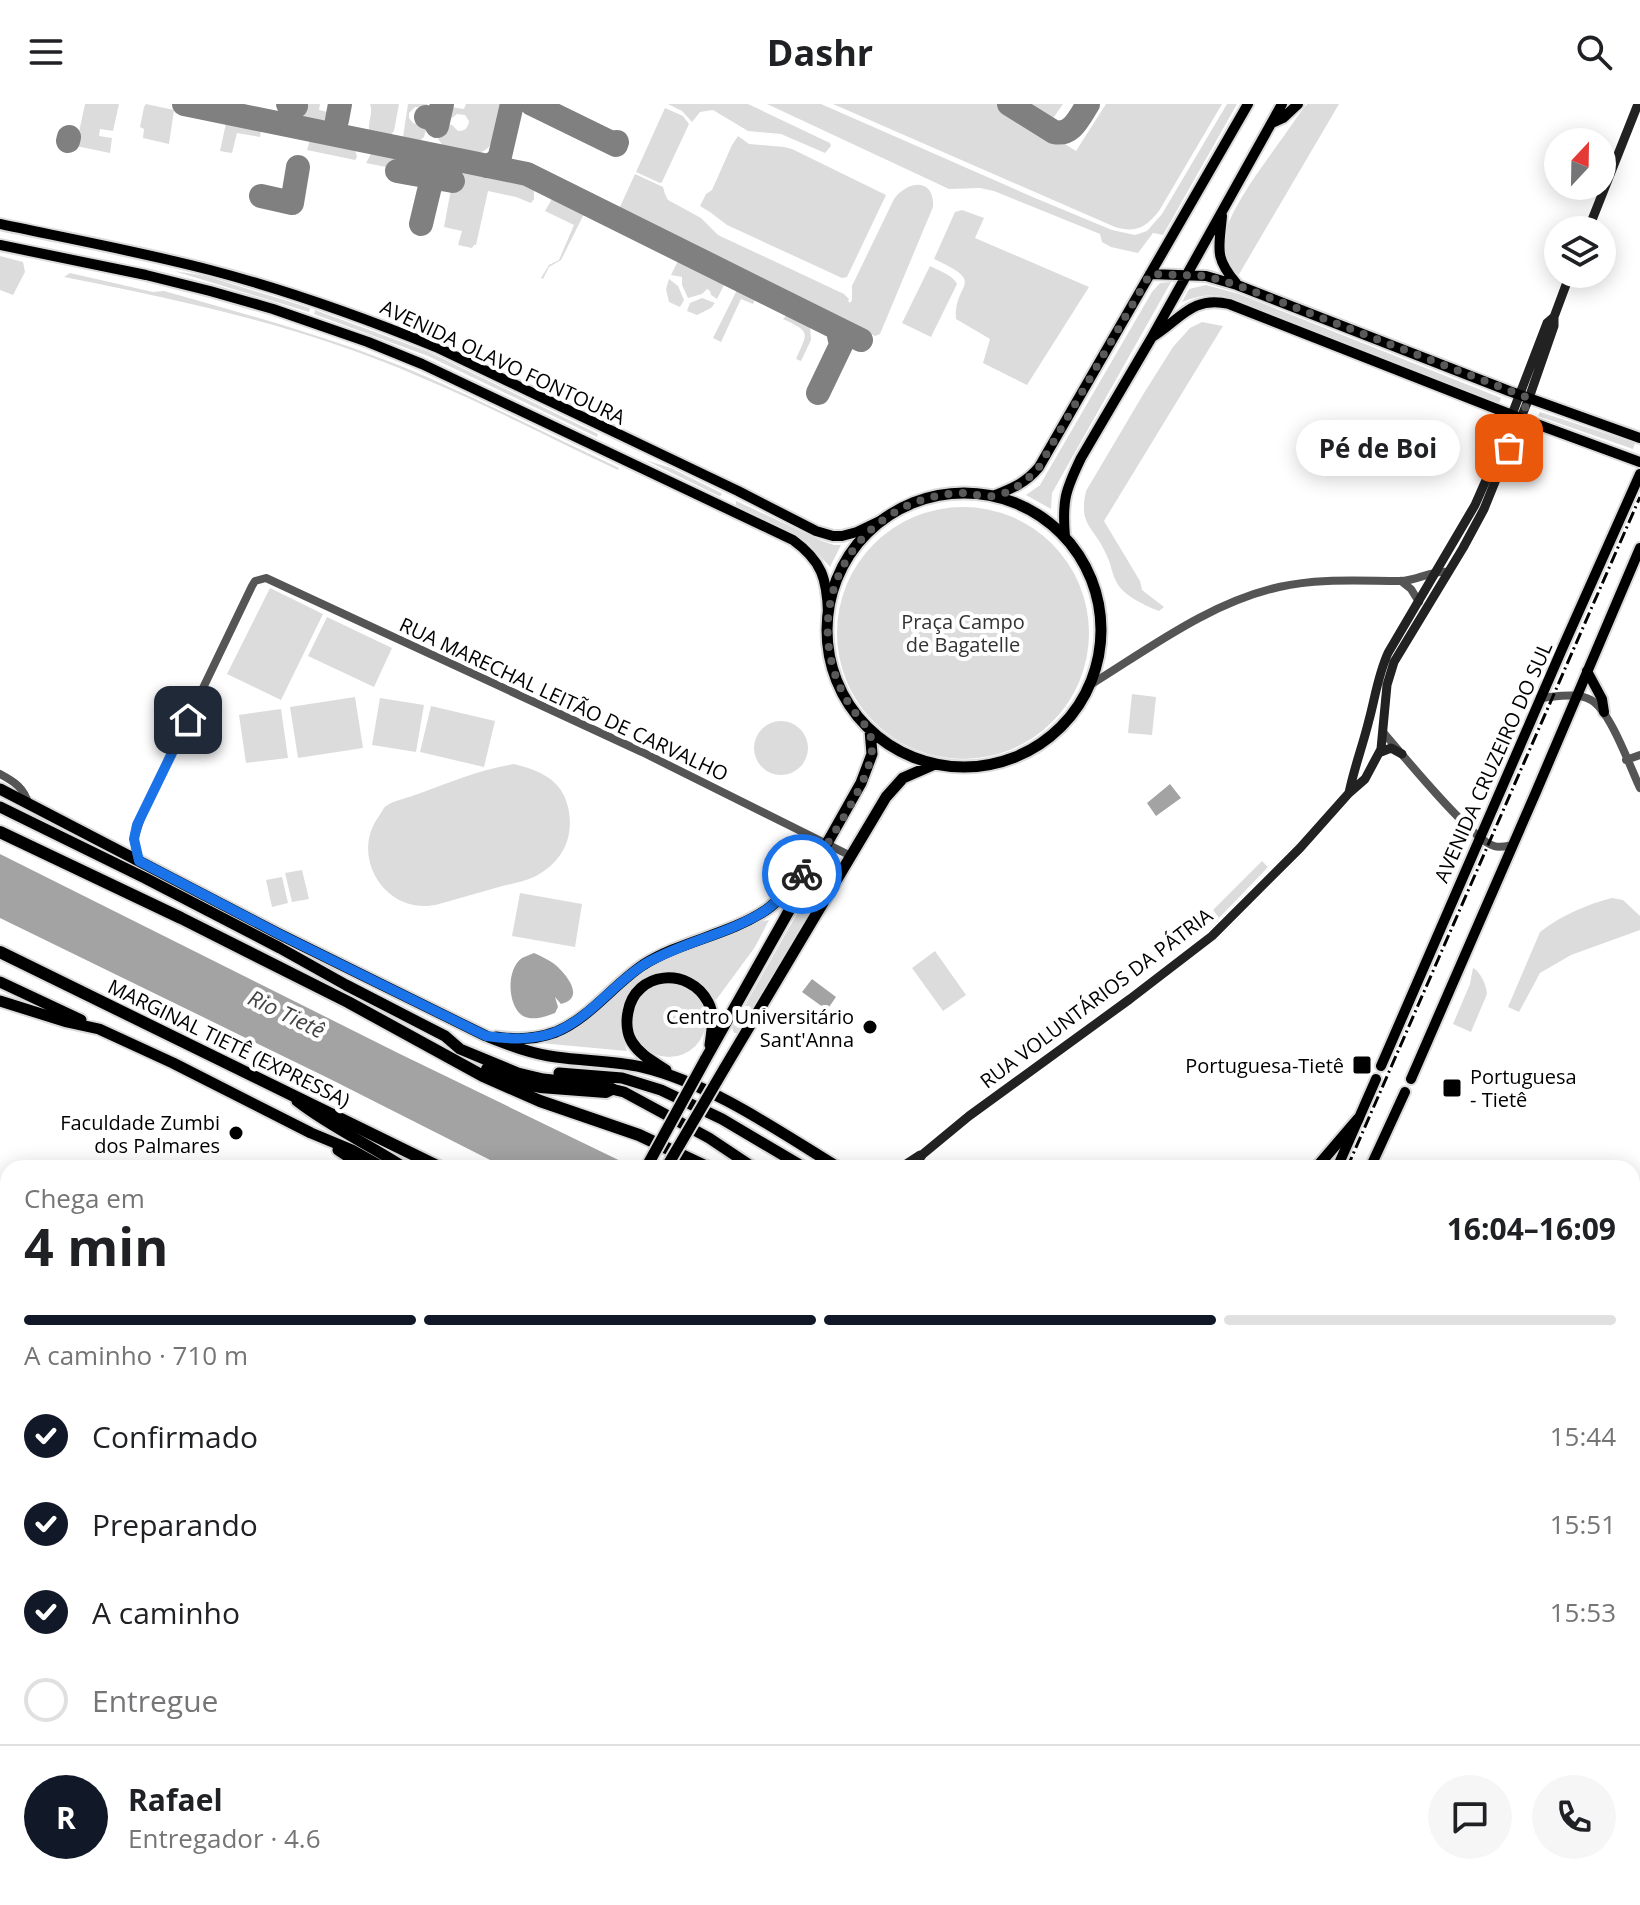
<!DOCTYPE html>
<html lang="pt">
<head>
<meta charset="utf-8">
<style>
  :root { --surface:#fff; --page:#f6f6f6; --text:#202124; --muted:#757577; --line:#e0e0e0; --accent:#111827 }
  body { margin:0; font-family:"Open Sans",sans-serif; background:var(--page); color:var(--text); height:100vh; display:flex; flex-direction:column; font-size:30px; white-space:nowrap }
  * { box-sizing:border-box; margin:0 }
  p { font-size:26px; color:var(--muted) }
  .icon { flex:none; width:44px; height:44px; fill:none; stroke:currentColor; stroke-width:2; stroke-linecap:round; stroke-linejoin:round }
  .map { position:relative; flex:1; overflow:hidden }
  .details { position:absolute; left:0px; top:1056px; width:1640px; height:746px; display:flex; flex-direction:column; background:var(--surface); border-radius:24px 24px 0 0; box-shadow:0 4px 20px #0003 }
  .details>* { flex:none }
  .needle { width:52px; rotate:22deg }
  .tools { position:absolute; left:1544px; top:24px; display:grid; gap:16px }
  .tools a { display:grid; place-items:center; width:72px; height:72px; border-radius:50%; background:var(--surface); box-shadow:0 4px 20px #0003; font-size:40px }
  .pin { position:absolute; display:grid; place-items:center; width:68px; height:68px; color:#fff; margin:-34px; border-radius:16px; box-shadow:0 4px 12px #0006 }
  .courier { position:absolute; display:grid; place-items:center; width:80px; height:80px; margin:-40px; border:6px solid #1a73e8; border-radius:50%; background:#fff; color:#222; box-shadow:0 2px 10px #0007 }
  .bubble { position:absolute; height:56px; border-radius:28px; background:var(--surface); box-shadow:0 4px 20px #0003; font-size:26px; font-weight:700; line-height:56px; text-align:center }
  .summary em { font-style:normal; font-weight:700 }
  .summary div { display:flex; flex-direction:column-reverse }
  .summary { display:flex; align-items:center; justify-content:space-between; height:136px; padding:0 24px }
  h1 { font-size:52px; font-weight:700; line-height:60px }
  .bar { display:grid; grid-template-columns:repeat(4,1fr); gap:12px 8px; align-content:center; height:96px; padding:0 24px }
  .bar i { height:10px; border-radius:6px; background:var(--line) }
  .bar .active { background:var(--accent) }
  .bar p { grid-column:span 4 }
  .line { display:flex; align-items:center; gap:20px; padding:0 24px; border-top:2px solid var(--line) }
  .line div { flex:1 }
  .round { display:grid; place-items:center; flex:none; width:84px; height:84px; border-radius:42px; background:var(--page) }
  ol { padding:0 24px; list-style:none }
  li { display:flex; align-items:center; gap:24px; height:88px }
  li p { margin-inline-start:auto }
  li .icon { padding:8px; border-radius:50%; background:var(--accent); color:#fff; stroke-width:4 }
  li:last-child { color:var(--muted) }
  li i { width:44px; height:44px; border:4px solid var(--line); border-radius:50% }
  header { display:flex; justify-content:space-between; align-items:center; height:104px; padding:0 24px; background:var(--surface); font-size:36px; font-weight:700 }
  .map>svg:first-child { display:block }
</style>
</head>
<body>
<header><svg class="icon" aria-label="menu" viewBox="0 0 24 24"><path d="M4 6h16M4 12h16M4 18h16"/></svg>Dashr<svg class="icon" aria-label="search" viewBox="0 0 24 24"><circle cx="10" cy="10" r="6"/><path d="M15 15l6 6"/></svg></header>
<div class="map">
<svg width="1640" height="1801" viewBox="0 0 1640 1801">
  <rect width="100%" height="100%" fill="#fff"/>
  <path fill="#dcdcdc" d="M 85,0 L 119,0 L 113,27 L 100,25 L 99,32 L 112,34 L 110,49 L 76,42 Z
    M 146,0 L 174,6 L 169,40 L 143,34 L 144,25 L 140,23 L 144,3 Z
    M 297,0 L 320,0 L 319,6 L 332,9 L 330,15 L 324,20 L 298,15 L 295,8 Z
    M 370,0 L 399,0 L 394,27 L 390,32 L 370,29 C 366,20 374,10 370,0 Z
    M 408,0 L 427,0 L 431,6 L 430,10 L 425,9 L 420,3 L 415,3 L 409,9 L 409,14 L 413,19 L 417,20 L 424,16 L 428,18 L 424,33 L 417,39 L 405,36 L 403,33 Z
    M 466,0 L 502,0 C 499,16 498,46 477,49 C 467,51 455,46 445,44 L 438,35 L 442,20 L 452,21 L 458,27 C 465,27 468,24 469,17 L 465,11 L 457,10 L 452,14 L 442,12 L 451,3 L 464,5 Z
    M 668,0 L 748,0 L 830,39 L 831,42 L 825,49 L 781,30 L 748,27 L 713,6 L 700,8 L 692,18 L 682,7 Z
    M 767,0 L 821,0 L 1035,94 L 1112,126 L 1135,131 L 1147,127 L 1162,110 L 1227,0 L 1237,0 L 1163,131 L 1153,129 L 1138,149 L 1111,143 L 1102,138 L 1100,130 L 994,87 L 980,84 L 949,85 Z
    M 833,0 L 1001,0 L 1076,47 L 1106,0 L 1222,0 L 1159,107 C 1146,124 1135,129 1115,123 Z
    M 1016,0 L 1063,0 L 1054,13 L 1045,17 Z
    M 1307,0 L 1339,0 L 1238,172 L 1235,172 C 1227,161 1221,152 1223,138 C 1228,107 1260,66 1278,40 C 1288,27 1297,12 1307,0 Z
    M 665,4 L 683,12 L 689,20 L 662,78 L 660,79 L 636,68 Z
    M 226,19 L 261,26 L 260,33 L 237,29 L 232,49 L 220,47 Z
    M 738,32 L 749,40 L 784,43 L 792,45 L 886,91 L 847,173 L 842,174 L 727,121 L 710,108 L 700,102 L 706,90 L 712,86 L 732,41 Z
    M 310,36 L 355,45 L 357,53 L 355,56 L 307,46 Z
    M 372,48 L 398,54 L 396,65 L 366,59 Z
    M 455,64 L 519,77 L 534,84 L 534,95 L 531,99 L 516,93 L 488,87 L 476,141 L 474,141 L 472,144 L 458,141 L 462,127 L 444,123 Z
    M 635,70 L 663,83 L 665,90 L 668,96 L 701,114 L 718,131 L 844,190 L 849,195 L 848,197 L 850,199 L 852,196 L 852,182 L 894,95 C 909,75 935,75 933,103 L 880,230 L 875,232 L 619,105 Z
    M 553,93 L 585,108 L 561,156 L 549,163 L 543,175 L 541,174 L 549,161 L 559,156 L 574,121 L 545,107 Z
    M 962,106 L 984,114 L 975,134 L 1089,183 L 1027,281 L 983,259 L 990,235 L 956,215 C 953,178 989,180 934,155 L 955,108 Z
    M 0,152 L 23,158 L 25,168 L 13,191 L 0,186 Z
    M 679,155 L 726,177 L 717,195 L 711,191 L 710,187 L 707,185 L 702,190 L 688,194 L 682,181 L 682,173 L 671,171 Z
    M 930,162 C 939,167 952,170 957,180 L 931,233 L 902,219 Z
    M 174,167 L 206,172 L 310,204 L 309,208 Z
    M 70,169 L 153,188 L 164,187 C 250,211 337,235 420,270 C 487,299 553,333 619,364 L 618,366 C 552,335 487,301 420,273 C 306,223 185,197 64,173 Z
    M 669,175 L 678,182 L 684,196 L 680,203 L 669,198 L 666,185 Z
    M 1171,178 L 1052,389 L 1051,405 L 1026,391 L 1040,381 L 1152,188 L 1160,179 Z
    M 1206,181 L 1239,190 L 1501,294 L 1499,299 L 1224,192 C 1208,190 1197,192 1182,198 L 1189,185 Z
    M 738,184 L 756,193 L 753,200 L 741,195 L 721,238 L 713,234 Z
    M 702,194 L 715,199 L 711,204 L 697,211 L 687,207 L 690,199 Z
    M 315,206 L 429,248 L 598,330 L 597,333 L 428,252 L 314,210 Z
    M 792,210 L 810,220 L 811,236 L 801,257 L 796,255 C 808,228 811,228 783,215 L 787,211 Z
    M 1202,218 L 1223,222 L 1104,417 L 1140,477 L 1142,486 L 1164,503 L 1159,507 C 1146,502 1124,492 1117,479 C 1112,471 1111,459 1106,450 C 1094,422 1078,422 1086,387 L 1144,289 L 1173,243 L 1190,224 Z
    M 1540,308 L 1635,339 L 1633,345 L 1538,312 Z
    M 645,356 L 671,364 L 721,389 L 722,391 L 719,392 Z
    M 736,397 L 822,437 L 834,441 L 841,441 L 830,463 L 808,439 L 798,432 L 736,401 Z
    M837 529a126 126 0 1 1 252 0a126 126 0 1 1-252 0Z
    M 270,484 L 323,510 L 281,596 L 227,570 Z
    M 327,513 L 392,544 L 374,583 L 308,552 Z
    M 1132,590 L 1156,593 L 1152,631 L 1128,629 Z
    M 355,593 L 363,644 L 298,654 L 290,603 Z
    M 380,594 L 424,601 L 416,648 L 372,641 Z
    M 431,602 L 495,617 L 484,663 L 420,648 Z
    M 281,605 L 288,654 L 246,659 L 239,611 Z
    M754 644a27 27 0 1 1 54 0a27 27 0 1 1-54 0Z
    M 514,660 C 538,666 562,675 568,703 C 575,734 562,759 534,773 C 523,778 510,780 499,783 C 479,789 459,794 439,800 C 388,814 348,754 379,712 C 382,708 383,704 386,702 C 393,697 407,694 415,691 C 448,679 480,665 514,660 Z
    M 1262,757 L 1268,763 L 1219,814 L 1213,806 Z
    M 824,762 L 829,763 L 831,771 L 827,781 L 763,893 L 740,929 L 734,929 L 732,924 Z
    M 302,766 L 309,795 L 292,798 L 285,769 Z
    M 282,773 L 288,799 L 272,803 L 266,776 Z
    M 520,789 L 582,800 L 575,843 L 512,832 Z
    M 1612,794 L 1623,796 L 1640,812 L 1640,826 L 1571,851 L 1540,869 L 1519,908 L 1508,903 L 1540,828 C 1560,812 1588,800 1612,794 Z
    M 769,816 L 755,843 L 716,896 C 703,883 682,863 662,867 C 655,868 646,874 640,878 C 617,898 618,920 627,947 L 540,939 L 570,927 L 645,865 L 671,851 L 758,818 Z
    M 935,847 L 966,891 L 943,907 L 912,864 Z
    M 1473,864 C 1480,867 1487,882 1487,890 L 1471,928 L 1453,920 L 1470,880 Z
    M632 916a37 37 0 1 1 74 0a37 37 0 1 1-74 0Z"/>
  <path fill="#a3a3a3" d="M 1170,680 L 1181,694 L 1156,712 L 1147,699 Z
    M 0,750 L 400,950 L 635,1064 L 506,1064 L 330,975 L 0,814 Z
    M 534,849 C 541,852 547,855 553,859 C 565,868 587,894 561,900 L 555,893 L 558,903 L 555,909 C 545,913 532,917 523,912 C 507,902 506,865 522,854 C 526,852 530,851 534,849 Z
    M 812,875 L 836,893 L 827,906 L 802,888 Z
    M 0,1304 L 8,1318 L 8,1416 L 0,1404 Z
    M 1632,1492 L 1640,1493 L 1640,1552 L 1632,1551 Z"/>
  <g fill="none" stroke-linecap="round" stroke-linejoin="round">
    <path stroke="#808080" stroke-width="24" d="M 184,0 L 527,70 L 861,236
      M 288,0 L 296,2
      M 532,0 L 616,41 L 617,38
      M 1009,0 L 1054,28 C 1072,32 1079,14 1088,0
      M 426,13 L 434,16 L 437,22 L 442,0
      M 337,16 L 340,0
      M 68,37 L 69,33
      M 487,62 L 496,58 L 500,52 L 512,0
      M 397,67 L 453,77
      M 261,92 L 292,99 L 298,63
      M 421,120 L 432,74
      M 818,289 L 841,241 L 839,232"/>
    <g stroke="#dbdbdb" stroke-width="14">
      <path id="primary" d="M 1272,19 L 1283,14 L 1298,0
        M 1222,112 C 1219,145 1214,153 1236,179
        M 0,120 C 70,135 141,148 210,166 C 287,186 362,213 436,243 L 738,387 L 816,427 L 833,432 L 842,432 L 857,428 L 882,416
        M 0,141 L 146,171 L 210,187 L 273,205 L 368,238 L 422,260 L 793,436 C 822,457 827,475 828,509
        M 1150,170 L 1206,172 L 1237,181 L 1509,287 L 1640,334
        M 1152,233 C 1180,216 1192,191 1229,200 L 1512,311 L 1640,358
        M 993,392 C 1011,385 1026,379 1039,363 L 1248,0
        M 1065,433 C 1062,397 1065,387 1081,354 L 1152,233 L 1282,0
        M 1587,567 L 1602,595 L 1604,608
        M 1381,962 L 1562,545 L 1640,370
        M 1411,975 L 1536,688 L 1640,444
        M 1337,1064 L 1376,975
        M 1370,1064 L 1405,988
        M 1012,1801 L 1016,1794
        M 1047,1801 L 1049,1794"/>
    </g>
    <g stroke="#dbdbdb" stroke-width="15">
      <path id="trunk" d="M827 526a137 137 0 1 1 274 0a137 137 0 1 1-274 0Z
        M 0,685 L 279,830 L 486,932 C 509,941 531,950 556,953 C 585,957 614,957 642,963 C 710,979 780,1028 839,1064
        M 0,703 L 145,774 L 280,844 L 346,881 L 445,932 L 460,945 L 518,969 L 543,975 L 590,980 L 624,988 L 709,1034 L 754,1064
        M 0,878 L 81,916
        M 0,897 L 67,918 L 99,925 L 173,959 L 311,1029 L 352,1046 L 384,1064
        M 496,933 C 515,936 537,935 556,928 C 590,914 613,881 643,861 C 681,837 729,831 766,806 C 783,795 793,774 811,766
        M 705,956 L 861,679 L 872,650 L 870,626
        M 724,965 L 886,693 L 903,674 L 935,660
        M 666,966 C 654,958 640,951 632,938 C 627,930 626,918 628,908 C 635,867 689,862 708,898 C 715,911 712,927 710,941
        M 559,969 L 622,974 L 661,986 L 722,1015 L 805,1064
        M 297,997 C 330,1023 370,1041 405,1064
        M 338,1046 L 365,1064
        M 1316,1064 L 1358,1015
        M 0,1285 L 8,1298
        M 1632,1405 L 1640,1407
        M 1632,1418 L 1640,1419
        M 1632,1429 L 1640,1430
        M 0,1430 L 8,1442
        M 1632,1609 L 1640,1610
        M 1632,1618 L 1640,1619
        M 1632,1629 L 1640,1630
        M 231,1794 L 235,1801
        M 308,1794 L 313,1801
        M 266,1801 L 270,1794"/>
    </g>
    <g stroke="#dbdbdb" stroke-width="16">
      <path id="motorway" d="M 0,728 L 181,814 L 348,898 L 483,972 L 540,997 L 639,1031 L 709,1064
        M 0,848 L 441,1064
        M 487,965 L 518,978 L 540,983 L 606,988 L 612,985
        M 1632,1443 L 1640,1444
        M 1632,1462 L 1640,1464
        M 1632,1586 L 1640,1588"/>
    </g>
    <path stroke="#555" stroke-width="8" d="M 1401,477 L 1411,485 L 1419,498
      M 1090,581 C 1150,544 1209,499 1279,483 C 1319,474 1360,477 1400,477 C 1417,477 1431,466 1448,468
      M 1540,594 C 1555,593 1577,588 1591,596 C 1610,606 1630,663 1640,684
      M 1383,628 C 1401,649 1472,736 1494,742 C 1500,744 1507,742 1513,741
      M 1626,656 L 1640,651
      M 0,670 C 13,677 25,684 28,700
      M 139,757 L 134,735 L 142,711 L 252,482 L 255,477 L 266,474 L 642,648 L 851,752
      M 864,1794 L 875,1801"/>
    <path stroke="#222" stroke-width="9" d="M 1588,126 L 1638,0
      M 1381,648 L 1391,644 L 1402,650
      M 1349,689 C 1354,664 1363,641 1369,616 C 1375,594 1378,571 1388,549 L 1475,401 L 1493,360 L 1547,219 L 1554,213
      M 900,1064 L 920,1051
      M 913,1064 L 923,1050 L 969,1012 L 1130,895 L 1212,832 L 1300,744 L 1349,689 L 1365,675 L 1381,645 L 1387,581 L 1394,558 L 1463,444 L 1484,405 L 1529,294 L 1554,222 L 1554,213 L 1570,170
      M 208,1801 L 212,1794
      M 288,1801 L 293,1794"/>
    <use href="#primary" stroke="#000" stroke-width="10"/>
    <use href="#trunk" stroke="#000" stroke-width="11"/>
    <use href="#motorway" stroke="#000" stroke-width="12"/>
    <path stroke="#000" stroke-width="3" stroke-dasharray="12 4 2 4" stroke-linecap="butt" d="M 1347,1064 L 1640,393
      M 1009,1801 L 1015,1794"/>
    <g stroke="#dbdbdb" stroke-width="15" stroke-linecap="butt">
      <path id="trunk-bridge" d="M 646,1064 L 705,956
        M 666,1064 L 724,965"/>
    </g>
    <use href="#trunk-bridge" stroke="#000" stroke-width="11"/>
  </g>
  <g fill="none" stroke-linecap="round" stroke-linejoin="round">
    <path stroke="#595959" stroke-width="8" stroke-dasharray="0 14.4" d="M 802,770 L 811,766 C 828,737 874,673 872,641 C 871,622 858,615 849,600 C 817,548 821,482 861,436 C 886,407 926,389 963,389 C 973,389 984,394 994,392 C 1012,389 1028,376 1039,363 L 1150,170 L 1206,172 L 1237,181 L 1529,294 L 1509,344"/>
    <path stroke="#1a73e8" stroke-width="10" d="M 188,616 L 137,721 L 134,735 L 139,757 L 279,830 L 486,932 C 509,935 535,937 558,927 C 592,912 614,879 645,860 C 682,838 726,831 763,808 C 779,798 789,783 802,770"/>
  </g>
  <g fill="#000" stroke="#fff" stroke-width="3">
    <circle cx="870" cy="923" r="8"/>
    <rect x="1352" y="951" width="20" height="20" rx="4"/>
    <rect x="1442" y="974" width="20" height="20" rx="4"/>
    <circle cx="236" cy="1029" r="8"/>
  </g>
  <g text-anchor="middle" dominant-baseline="central" stroke-width="8" stroke-linejoin="round" paint-order="stroke">
    <g font-size="20" fill="#000" stroke="#fff">
      <text transform="translate(503 258) rotate(25)">AVENIDA OLAVO FONTOURA</text>
      <text transform="translate(564 595) rotate(25)">RUA MARECHAL LEITÃO DE CARVALHO</text>
      <text transform="translate(1493 658) rotate(-66)">AVENIDA CRUZEIRO DO SUL</text>
      <text transform="translate(1096 894) rotate(-37)">RUA VOLUNTÁRIOS DA PÁTRIA</text>
      <text transform="translate(229 939) rotate(26)">MARGINAL TIETÊ (EXPRESSA)</text>
    </g>
    <g font-size="20" fill="#333" stroke="#fff">
      <text x="963" y="517">Praça Campo<tspan x="963" dy="23">de Bagatelle</tspan></text>
    </g>
    <g font-size="20" fill="#000" stroke="#fff" text-anchor="end">
      <text x="854" y="912">Centro Universitário<tspan x="854" dy="23">Sant'Anna</tspan></text>
      <text x="1344" y="961">Portuguesa-Tietê</text>
      <text x="1470" y="972" text-anchor="start">Portuguesa<tspan x="1470" dy="23">- Tietê</tspan></text>
      <text x="220" y="1018">Faculdade Zumbi<tspan x="220" dy="23">dos Palmares</tspan></text>
    </g>
    <g font-size="22" font-style="italic" fill="#444" stroke="#fff">
      <text transform="translate(287 909) rotate(26)">Rio Tietê</text>
    </g>
  </g>
</svg>
<div class="tools">
<a><svg class="needle" viewBox="-14 -14 28 28"><path d="M0-13l5 13h-10z" fill="#e53935"/><path d="M0 13l5-13h-10z" fill="#757577"/></svg></a>
<a><svg class="icon" aria-label="layers" viewBox="0 0 24 24"><path d="M12 4l9 5-9 5-9-5zM3 14l9 5 9-5"/></svg></a>
</div>
<div class="pin" style="left:1509px;top:344px;background:#ea580c"><svg class="icon" aria-label="bag" viewBox="0 0 24 24"><path d="M5 8h14l-1 12H6zM9 8a3 3 0 0 1 6 0"/></svg></div>
<div class="pin" style="left:188px;top:616px;background:#1f2937"><svg class="icon" aria-label="home" viewBox="0 0 24 24"><path d="M3 11l9-7 9 7M6 9v11h12V9"/></svg></div>
<div class="courier" style="left:802px;top:770px"><svg class="icon" aria-label="bike" viewBox="0 0 24 24"><circle cx="6" cy="16" r="4"/><circle cx="18" cy="16" r="4"/><path d="M6 16l4-8h5l3 8M10 8l3 8H6M13 5h3"/></svg></div>
<div class="bubble" style="left:1296px;top:316px;width:164px">Pé de Boi</div>
<section class="details">
<div class="summary"><div><h1>4 min</h1><p>Chega em</p></div><em>16:04–16:09</em></div>
<div class="bar"><i class="active"></i><i class="active"></i><i class="active"></i><i></i><p>A caminho · 710 m</p></div>
<ol>
<li><svg class="icon" aria-label="check" viewBox="0 0 24 24"><path d="M5 12l5 5 9-10"/></svg>Confirmado<p>15:44</p></li>
<li><svg class="icon" aria-label="check" viewBox="0 0 24 24"><path d="M5 12l5 5 9-10"/></svg>Preparando<p>15:51</p></li>
<li><svg class="icon" aria-label="check" viewBox="0 0 24 24"><path d="M5 12l5 5 9-10"/></svg>A caminho<p>15:53</p></li>
<li><i></i>Entregue</li>
</ol>
<div class="line" style="height:144px"><b class="round" style="background:var(--accent);color:#fff">R</b><div><b>Rafael</b><p>Entregador · 4.6</p></div><a class="round"><svg class="icon" aria-label="chat" viewBox="0 0 24 24"><path d="M4 5h16v11H9l-5 4z"/></svg></a><a class="round"><svg class="icon" aria-label="phone" viewBox="0 0 24 24"><path d="M5 4h4l2 5-3 2q2 4 5 5l2-3 5 2v4C11 20 4 13 5 4z"/></svg></a></div>
</section>
</div>
</body>
</html>
